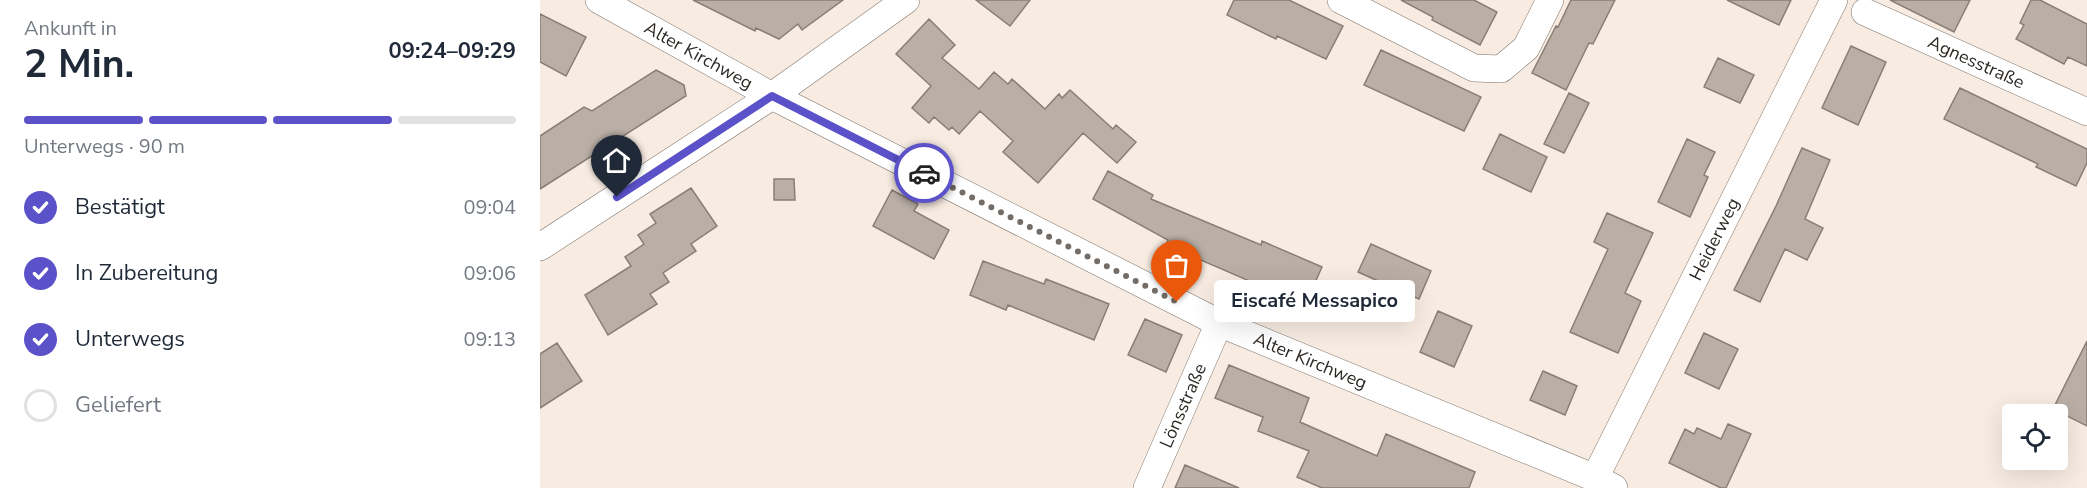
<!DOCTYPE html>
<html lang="de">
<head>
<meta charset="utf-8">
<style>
  :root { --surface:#fff; --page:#f2f2f3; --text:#1f2937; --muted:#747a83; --line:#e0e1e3; --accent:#5b51c9 }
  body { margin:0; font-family:"Nunito Sans",sans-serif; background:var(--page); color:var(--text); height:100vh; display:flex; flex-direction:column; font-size:22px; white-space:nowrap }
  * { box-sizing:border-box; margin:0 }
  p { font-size:20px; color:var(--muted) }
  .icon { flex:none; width:33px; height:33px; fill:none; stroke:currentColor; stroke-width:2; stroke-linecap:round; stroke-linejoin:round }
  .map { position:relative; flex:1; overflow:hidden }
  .details { display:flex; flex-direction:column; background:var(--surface); width:540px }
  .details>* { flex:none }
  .controls { position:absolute; left:1462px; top:404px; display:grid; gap:12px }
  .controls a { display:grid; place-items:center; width:66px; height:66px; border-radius:6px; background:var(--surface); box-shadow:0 6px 24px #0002; font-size:30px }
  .pin { position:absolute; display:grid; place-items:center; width:51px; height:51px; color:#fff; margin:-62px -26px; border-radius:50% 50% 50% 0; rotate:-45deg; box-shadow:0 0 6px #0007 }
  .pin .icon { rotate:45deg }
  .courier { position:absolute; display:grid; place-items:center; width:60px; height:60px; margin:-30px; border:4px solid #5b51c9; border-radius:50%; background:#fff; color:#222; box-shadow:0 2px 8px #0007 }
  .bubble { position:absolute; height:42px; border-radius:6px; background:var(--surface); box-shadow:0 6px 24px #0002; font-size:20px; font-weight:700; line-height:42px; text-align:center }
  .summary em { font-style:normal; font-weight:700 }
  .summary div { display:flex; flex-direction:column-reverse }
  .summary { display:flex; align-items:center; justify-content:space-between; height:102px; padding:0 24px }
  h1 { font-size:39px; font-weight:700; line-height:45px }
  .bar { display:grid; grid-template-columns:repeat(4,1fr); gap:9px 6px; align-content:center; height:72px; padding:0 24px }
  .bar i { height:8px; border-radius:4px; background:var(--line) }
  .bar .current { background:var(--accent) }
  .bar p { grid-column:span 4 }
  ol { padding:0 24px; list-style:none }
  li { display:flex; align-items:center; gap:18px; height:66px }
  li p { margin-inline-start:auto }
  li .icon { padding:6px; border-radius:50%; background:var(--accent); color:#fff; stroke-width:4 }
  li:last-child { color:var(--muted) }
  li i { width:33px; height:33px; border:3px solid var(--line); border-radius:50% }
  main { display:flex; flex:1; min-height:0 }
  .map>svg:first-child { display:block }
</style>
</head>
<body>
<main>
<section class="details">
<div class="summary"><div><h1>2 Min.</h1><p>Ankunft in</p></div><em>09:24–09:29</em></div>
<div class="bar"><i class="current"></i><i class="current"></i><i class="current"></i><i></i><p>Unterwegs · 90 m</p></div>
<ol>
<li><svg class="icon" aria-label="check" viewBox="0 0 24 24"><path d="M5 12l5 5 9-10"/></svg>Bestätigt<p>09:04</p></li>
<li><svg class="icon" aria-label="check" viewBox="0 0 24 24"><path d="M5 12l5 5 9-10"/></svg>In Zubereitung<p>09:06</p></li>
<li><svg class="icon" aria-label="check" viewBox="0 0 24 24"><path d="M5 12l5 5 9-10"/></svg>Unterwegs<p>09:13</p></li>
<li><i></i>Geliefert</li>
</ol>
</section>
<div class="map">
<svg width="1547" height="488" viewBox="0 0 1547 488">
  <rect width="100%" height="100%" fill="#f8ece2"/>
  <path fill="#baafa6" stroke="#887e75" stroke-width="1.5" d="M 153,0 L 303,0 L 262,30 L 258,24 L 239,39 L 216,28 L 215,31 Z
    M 436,0 L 490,0 L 470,26 Z
    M 694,0 L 749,0 L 803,26 L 786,59 L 737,36 L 736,39 L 687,15 Z
    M 861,0 L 934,0 L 957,12 L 940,45 L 892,20 L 893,17 Z
    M 1031,0 L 1075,0 L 1053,44 L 1049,43 L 1026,90 L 992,73 L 1016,26 L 1018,27 Z
    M 1187,0 L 1251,0 L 1239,25 Z
    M 1350,0 L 1430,0 L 1414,32 Z
    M 1491,0 L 1500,0 L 1547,24 L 1547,66 L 1528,57 L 1524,64 L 1476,39 L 1484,25 L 1480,23 Z
    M 0,14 L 46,37 L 26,76 L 0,62 Z
    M 389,19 L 415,45 L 402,58 L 439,89 L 454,72 L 468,84 L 472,79 L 505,109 L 519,94 L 522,98 L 530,90 L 573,129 L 576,125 L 596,142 L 577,163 L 543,133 L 498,183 L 463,152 L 473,141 L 440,111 L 419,134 L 412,127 L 409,130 L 394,117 L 389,123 L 372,108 L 391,86 L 356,54 Z
    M 1311,46 L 1346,62 L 1318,125 L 1282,108 Z
    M 841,50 L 941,97 L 924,131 L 824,85 Z
    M 1178,58 L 1214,75 L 1200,103 L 1164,87 Z
    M 116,70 L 144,85 L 146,96 L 0,189 L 0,136 L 44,107 L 52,111 Z
    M 1420,88 L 1547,149 L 1547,163 L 1536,186 L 1496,167 L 1498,164 L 1404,119 Z
    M 1029,93 L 1049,103 L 1024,153 L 1004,144 Z
    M 960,134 L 1007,157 L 991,192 L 943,169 Z
    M 1147,139 L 1175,152 L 1164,175 L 1168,177 L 1150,217 L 1118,202 Z
    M 1262,148 L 1290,160 L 1265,219 L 1283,228 L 1267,260 L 1245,249 L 1220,302 L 1194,290 L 1236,206 Z
    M 568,171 L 613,195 L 611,199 L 721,245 L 722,241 L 782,267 L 765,305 L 626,245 L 628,240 L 553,199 Z
    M 234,179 L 254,179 L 255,200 L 234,200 Z
    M 151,188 L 177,226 L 151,244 L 156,251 L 123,273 L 129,282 L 110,294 L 117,304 L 68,335 L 45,295 L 91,266 L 85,257 L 104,244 L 98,235 L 116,223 L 110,214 Z
    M 352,190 L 378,204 L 374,211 L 409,230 L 394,259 L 333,226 Z
    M 1067,213 L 1113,233 L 1085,293 L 1101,301 L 1078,353 L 1030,332 L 1068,249 L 1054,242 Z
    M 831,244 L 891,271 L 879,299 L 818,272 Z
    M 443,261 L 504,284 L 506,279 L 569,304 L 554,340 L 468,305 L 466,310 L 430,295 Z
    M 898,311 L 932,326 L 914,367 L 880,352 Z
    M 605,319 L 642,335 L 626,372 L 588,355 Z
    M 1164,333 L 1198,349 L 1179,389 L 1145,373 Z
    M 1547,341 L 1547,426 L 1513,409 Z
    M 17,343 L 42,381 L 0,408 L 0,354 Z
    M 689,365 L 769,398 L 760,422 L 837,456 L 846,434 L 935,472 L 929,488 L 782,488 L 757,477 L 769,451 L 718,431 L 723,417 L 675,398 Z
    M 1003,371 L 1037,386 L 1025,415 L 990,400 Z
    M 1188,424 L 1211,434 L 1186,488 L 1181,488 L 1129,463 L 1145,429 L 1154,434 L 1157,428 L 1181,439 Z
    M 645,465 L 699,488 L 635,488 Z"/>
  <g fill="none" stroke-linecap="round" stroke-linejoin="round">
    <g stroke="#7d736a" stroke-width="28">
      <g id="street">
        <path id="s1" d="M 59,0 L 232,96 L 679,323 L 1055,478 L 1074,488"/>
        <path d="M 801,0 L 934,68 L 961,69 L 986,48 L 1010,0"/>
        <path id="s2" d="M 1325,12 L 1547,112"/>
        <path d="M 0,247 L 232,96 L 366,0"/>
        <path id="s3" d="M 1055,478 L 1294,0"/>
        <path id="s4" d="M 607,488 L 679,323"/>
      </g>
    </g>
    <use href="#street" stroke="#fff" stroke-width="27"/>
  </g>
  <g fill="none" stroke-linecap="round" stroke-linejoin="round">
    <path stroke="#746d67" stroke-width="6" stroke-dasharray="0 10.8" d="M 384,173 L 637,302"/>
    <path stroke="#5b51c9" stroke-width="8" d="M 77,197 L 232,96 L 384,173"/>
  </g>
  <g text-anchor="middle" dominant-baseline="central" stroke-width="4.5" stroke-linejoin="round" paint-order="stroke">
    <g font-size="18" fill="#2d2925" stroke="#fff">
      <text stroke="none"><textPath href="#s1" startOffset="114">Alter Kirchweg</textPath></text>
      <text stroke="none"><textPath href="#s2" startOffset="122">Agnesstraße</textPath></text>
      <text stroke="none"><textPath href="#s3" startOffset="267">Heiderweg</textPath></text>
      <text stroke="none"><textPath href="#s1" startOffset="798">Alter Kirchweg</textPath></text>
      <text stroke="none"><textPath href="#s4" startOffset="90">Lönsstraße</textPath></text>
    </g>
  </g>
</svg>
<div class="controls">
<a><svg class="icon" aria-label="locate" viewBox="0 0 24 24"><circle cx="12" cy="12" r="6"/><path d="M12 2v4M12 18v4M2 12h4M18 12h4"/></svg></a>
</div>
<div class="pin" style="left:637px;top:302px;background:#ea580c"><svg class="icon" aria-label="bag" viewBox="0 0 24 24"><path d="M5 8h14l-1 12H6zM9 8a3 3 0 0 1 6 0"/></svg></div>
<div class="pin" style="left:77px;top:197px;background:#1f2937"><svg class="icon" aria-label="home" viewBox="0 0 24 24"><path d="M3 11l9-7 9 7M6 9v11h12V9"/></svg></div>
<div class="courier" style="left:384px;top:173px"><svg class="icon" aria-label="car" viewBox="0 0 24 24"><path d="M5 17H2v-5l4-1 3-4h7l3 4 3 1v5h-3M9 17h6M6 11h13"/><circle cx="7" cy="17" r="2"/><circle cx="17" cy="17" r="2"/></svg></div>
<div class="bubble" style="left:674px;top:280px;width:201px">Eiscafé Messapico</div>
</div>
</main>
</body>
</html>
